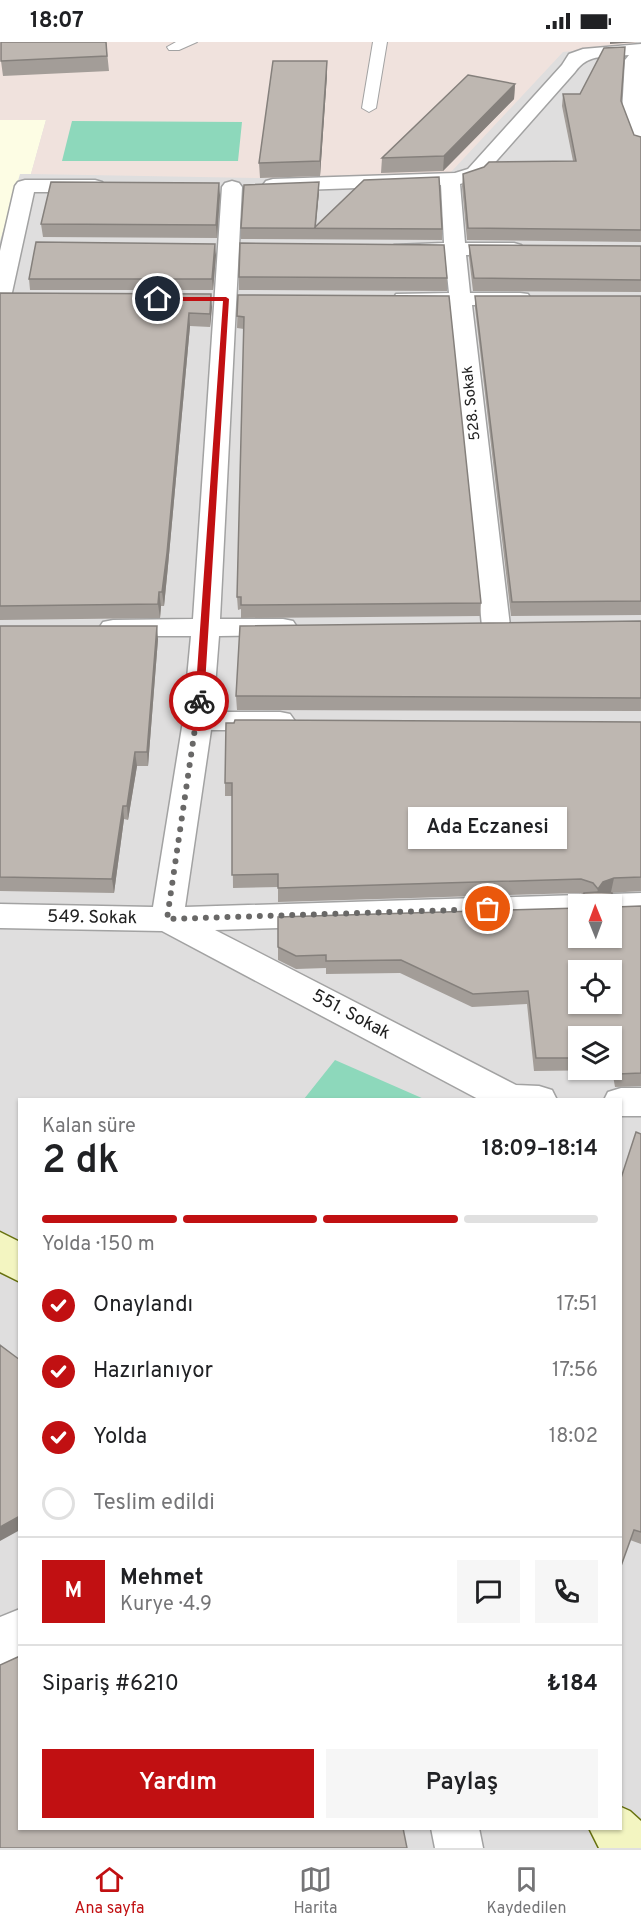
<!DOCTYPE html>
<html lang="tr">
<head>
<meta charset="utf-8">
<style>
  :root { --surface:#fff; --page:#f6f6f6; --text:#202124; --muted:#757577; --line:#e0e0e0; --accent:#c11012 }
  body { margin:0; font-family:Overpass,sans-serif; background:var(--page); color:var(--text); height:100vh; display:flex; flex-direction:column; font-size:22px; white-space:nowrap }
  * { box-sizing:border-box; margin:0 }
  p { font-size:20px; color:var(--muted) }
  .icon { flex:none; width:33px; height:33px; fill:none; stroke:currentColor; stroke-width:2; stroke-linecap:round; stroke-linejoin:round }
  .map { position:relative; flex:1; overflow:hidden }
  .drawer { position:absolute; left:18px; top:1056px; width:604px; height:732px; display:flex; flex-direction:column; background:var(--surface); border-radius:0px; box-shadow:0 2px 4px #0004 }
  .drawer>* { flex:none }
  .needle { width:39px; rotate:359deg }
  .fabs { position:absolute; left:568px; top:852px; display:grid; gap:12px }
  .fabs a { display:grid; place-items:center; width:54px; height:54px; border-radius:0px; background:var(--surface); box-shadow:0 2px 4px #0004; font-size:30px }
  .pin { position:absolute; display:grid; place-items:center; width:51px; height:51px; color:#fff; margin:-26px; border:3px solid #fff; border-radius:50%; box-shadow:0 2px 6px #0007 }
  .courier { position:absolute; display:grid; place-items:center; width:60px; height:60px; margin:-30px; border:4px solid #c11012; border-radius:50%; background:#fff; color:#222; box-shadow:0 2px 8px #0007 }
  .bubble { position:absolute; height:42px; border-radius:0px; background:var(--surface); box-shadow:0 2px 4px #0004; font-size:20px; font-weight:600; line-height:42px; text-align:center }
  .overview em { font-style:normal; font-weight:600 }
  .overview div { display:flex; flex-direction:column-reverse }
  .overview { display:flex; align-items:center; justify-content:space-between; height:102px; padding:0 24px }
  h1 { font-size:39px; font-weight:600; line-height:45px }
  .bar { display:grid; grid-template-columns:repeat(4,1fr); gap:9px 6px; align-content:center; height:72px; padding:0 24px }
  .bar i { height:8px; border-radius:4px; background:var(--line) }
  .bar .current { background:var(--accent) }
  .bar p { grid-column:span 4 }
  .line { display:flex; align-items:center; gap:15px; padding:0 24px; border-top:2px solid var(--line) }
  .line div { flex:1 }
  .round { display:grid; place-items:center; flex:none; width:63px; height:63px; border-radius:0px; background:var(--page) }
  ol { padding:0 24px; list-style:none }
  li { display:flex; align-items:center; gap:18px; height:66px }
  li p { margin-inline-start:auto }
  li .icon { padding:6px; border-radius:50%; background:var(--accent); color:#fff; stroke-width:4 }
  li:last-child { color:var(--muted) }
  li i { width:33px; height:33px; border:3px solid var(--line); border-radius:50% }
  .action { display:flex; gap:12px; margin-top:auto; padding:12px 24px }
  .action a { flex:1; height:69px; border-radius:0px; background:var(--accent); color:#fff; font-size:24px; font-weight:600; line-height:69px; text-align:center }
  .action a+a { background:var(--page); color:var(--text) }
  .status { display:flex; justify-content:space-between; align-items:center; height:42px; padding:0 30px; background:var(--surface); direction:ltr }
  .status svg { height:16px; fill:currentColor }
  .tab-bar { display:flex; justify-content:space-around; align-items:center; height:84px; border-top:2px solid var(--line); background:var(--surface); font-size:16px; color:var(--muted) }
  .tab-bar a { display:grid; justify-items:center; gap:3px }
  .tab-bar .current { color:var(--accent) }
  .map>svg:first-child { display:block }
</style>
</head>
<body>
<div class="status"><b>18:07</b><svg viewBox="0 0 49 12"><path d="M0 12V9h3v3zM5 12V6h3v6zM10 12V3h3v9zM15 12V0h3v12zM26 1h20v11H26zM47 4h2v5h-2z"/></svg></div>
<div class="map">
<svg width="641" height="1806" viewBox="0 0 641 1806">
  <rect width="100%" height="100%" fill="#f0ede8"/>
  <path fill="#dfdede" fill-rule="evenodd" d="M 0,0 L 641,0 L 641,1806 L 0,1806 ZM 579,862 L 612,862 L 612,896 L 579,896 ZM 579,928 L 612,928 L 612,962 L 579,962 ZM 579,994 L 612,994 L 612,1028 L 579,1028 ZM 20,1058 L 621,1058 L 621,1786 L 20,1786 Z"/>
  <path fill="#fdfde4" d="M 0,78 L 46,78 L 31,132 L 20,132 L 0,199 Z"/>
  <path fill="#f0e2dd" d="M 0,0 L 635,0 L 636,2 L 563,10 L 450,131 L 256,136 L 31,132 L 46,78 L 0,78 Z"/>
  <path fill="#8dd8bb" d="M 72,79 L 242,80 L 238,119 L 62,119 Z
    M 335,1018 L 424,1057 L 304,1057 Z"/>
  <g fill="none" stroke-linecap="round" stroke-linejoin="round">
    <g stroke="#a2a2a2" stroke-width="2">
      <path id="lane" d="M 176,0 L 197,0 L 179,8 L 169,8 L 167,5 Z
        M 373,0 L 387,0 L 376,66 L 369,70 L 362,66 Z"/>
    </g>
    <g stroke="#a2a2a2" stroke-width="3">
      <path id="street" d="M 641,2 L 641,106 L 634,104 L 632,100 L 622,70 L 625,18 L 629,13 C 608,15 588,11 575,30 L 482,135 L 460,142 L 465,201 L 514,201 L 521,203 L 524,207 L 521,211 L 514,213 L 466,213 L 470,251 L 520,251 L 528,252 L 531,257 L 528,262 L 520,263 L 472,263 L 510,584 L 506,590 L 496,592 L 486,590 L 482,584 L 450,263 L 396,262 L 393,257 L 396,252 L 449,251 L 445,213 L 394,211 L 391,207 L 394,203 L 444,201 L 441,143 L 273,149 L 266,147 L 263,143 L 266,139 L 273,137 L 455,131 L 468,127 L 562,23 L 569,12 L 583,7 Z
        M 25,138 L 95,138 L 102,140 L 105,144 L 102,148 L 95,150 L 34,150 L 11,255 L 8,260 L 0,261 L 0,209 L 15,144 L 18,140 Z
        M 232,139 L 239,141 L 242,145 L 220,577 L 283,577 L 293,579 L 297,585 L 293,591 L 283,593 L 219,594 L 213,670 L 280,670 L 290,672 L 295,679 L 290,686 L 280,688 L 211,688 L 185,865 L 579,853 L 590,857 L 594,862 L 579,862 L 579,877 L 215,888 L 516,1043 L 539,1044 L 552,1048 L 557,1058 L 480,1058 L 162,889 L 0,886 L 0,862 L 153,865 L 183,679 L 191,594 L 113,594 L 103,592 L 99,586 L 103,580 L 113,578 L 193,577 L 222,145 L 225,141 Z
        M 641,851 L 641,875 L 612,876 L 612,862 L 597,862 L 601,856 L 612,852 Z
        M 621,1046 L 641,1046 L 641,1074 L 621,1074 L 621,1058 L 604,1058 L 608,1050 Z
        M 20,1567 L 20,1614 L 0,1623 L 0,1575 Z
        M 431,1786 L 479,1786 L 483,1806 L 435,1806 Z"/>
    </g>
    <g stroke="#67710e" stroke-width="3">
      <path id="secondary" d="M 0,1190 L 20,1200 L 20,1240 L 0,1230 Z
        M 621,1765 L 630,1769 L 641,1779 L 641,1806 L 599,1806 L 589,1786 L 621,1786 Z"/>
    </g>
    <use href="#lane" fill="#fff" fill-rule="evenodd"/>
    <use href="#street" fill="#fff" fill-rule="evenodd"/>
    <use href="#secondary" fill="#f3f5c1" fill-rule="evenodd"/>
  </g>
  <path fill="#a39d98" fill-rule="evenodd" d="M 106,0 L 109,29 L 3,34 L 1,19 Z
    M 327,33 L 320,134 L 260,136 L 259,121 Z
    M 515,42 L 514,57 L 443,129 L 381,131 L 382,116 Z
    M 563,52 L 621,59 L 634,93 L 641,95 L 641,200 L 467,198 L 462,144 L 463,132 L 573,119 L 562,64 Z
    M 319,150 L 316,184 L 442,187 L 442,198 L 241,197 L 241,186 Z
    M 220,153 L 217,196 L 43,195 L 41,182 Z
    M 469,203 L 641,204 L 641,250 L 473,249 L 469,215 Z
    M 216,213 L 213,248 L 30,248 L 29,237 Z
    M 239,235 L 447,236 L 447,249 L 239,248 Z
    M 0,251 L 212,265 L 210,285 L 190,284 L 168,524 L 164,564 L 161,564 L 160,576 L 0,578 Z
    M 238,253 L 481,561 L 480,574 L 241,576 L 241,567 L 238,568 L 237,555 L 244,287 L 237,286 Z
    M 475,254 L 641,254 L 641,573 L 511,574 L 475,266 Z
    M 641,579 L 641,669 L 237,668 L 236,654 Z
    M 0,584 L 158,597 L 148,724 L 137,724 L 128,778 L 124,777 L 114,851 L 0,849 Z
    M 641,680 L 641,849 L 609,851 L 612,863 L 615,865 L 641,864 L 641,1044 L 615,1045 L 612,1028 L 534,1029 L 527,962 L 472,965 L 400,931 L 326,932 L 326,926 L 296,927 L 278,918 L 278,875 L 579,866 L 612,862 L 582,862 L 583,852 L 579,851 L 278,860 L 278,845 L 233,846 L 232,754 L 225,754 L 225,741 ZM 579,994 L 612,994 L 612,1028 L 579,1028 Z
    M 641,1092 L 641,1502 L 630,1498 Z"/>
  <path fill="#85807c" d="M 610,0 L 638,0 L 610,2 Z
    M 327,19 L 327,33 L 320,134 L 320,119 Z
    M 515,42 L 514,57 L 443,129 L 444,114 Z
    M 319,140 L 319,150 L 315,187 Z
    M 219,141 L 220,153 L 217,196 L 216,183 Z
    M 215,202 L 216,213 L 213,248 L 212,237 Z
    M 211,252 L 212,265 L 210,285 L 210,272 Z
    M 189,271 L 190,284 L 168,524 L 164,564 L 162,550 Z
    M 159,550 L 161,564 L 160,576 L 158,562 Z
    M 157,584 L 158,597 L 148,724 L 147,710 Z
    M 135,710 L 137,724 L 128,778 L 127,764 Z
    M 123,764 L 124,777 L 114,851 L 112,837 Z
    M 614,836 L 611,850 L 600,854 L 595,860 L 598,847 L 603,840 Z
    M 20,1474 L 20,1488 L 0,1499 L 0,1485 Z"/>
  <path fill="#beb7b1" stroke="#85807c" stroke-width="1.5" fill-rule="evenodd" d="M 1,0 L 106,0 L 107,14 L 1,19 Z
    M 625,5 L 621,59 L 634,93 L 641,95 L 641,188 L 468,186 L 463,132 L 484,125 L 489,120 L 576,119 L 563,52 L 580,52 L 604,6 Z
    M 273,19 L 327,19 L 320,119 L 259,121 Z
    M 468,33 L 515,42 L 444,114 L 382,116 Z
    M 439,135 L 442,187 L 241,186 L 244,143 L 319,140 L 315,185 L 364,138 Z
    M 51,140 L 219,141 L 216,183 L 41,182 Z
    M 36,200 L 215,202 L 212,237 L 29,237 Z
    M 240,201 L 444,203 L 447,236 L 239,235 Z
    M 469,203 L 641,204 L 641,238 L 474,236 Z
    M 0,251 L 211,252 L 210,272 L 189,271 L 167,511 L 162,550 L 159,550 L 158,562 L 0,564 Z
    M 238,253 L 449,254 L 481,561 L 241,563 L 241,555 L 237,555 L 244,275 L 237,274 Z
    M 475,254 L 641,254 L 641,559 L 512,560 Z
    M 641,579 L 641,656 L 236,654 L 240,584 Z
    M 0,584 L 157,584 L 147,710 L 135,710 L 127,764 L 123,764 L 112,837 L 0,835 Z
    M 235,678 L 641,680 L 641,835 L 614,836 L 603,840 L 598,847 L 593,841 L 581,837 L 278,846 L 278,832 L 232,833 L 232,741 L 225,741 L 226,681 L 234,681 Z
    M 598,850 L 612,851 L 612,863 L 615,865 L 641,864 L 641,1031 L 618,1032 L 615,1015 L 612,1015 L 612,994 L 579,994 L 579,1016 L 536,1016 L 528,949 L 473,952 L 401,918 L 326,919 L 326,913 L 296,914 L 278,905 L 278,875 L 579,866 L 579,896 L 612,896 L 612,862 L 584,862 L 584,851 ZM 579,928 L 612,928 L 612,962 L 579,962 Z
    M 636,1090 L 641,1092 L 641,1490 L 634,1488 L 621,1524 L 621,1136 Z
    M 0,1303 L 20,1318 L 20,1474 L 0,1485 Z
    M 20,1614 L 20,1786 L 403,1786 L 407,1806 L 0,1806 L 0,1623 Z"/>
  <path fill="#c11012" d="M 226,255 L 229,257 L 204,659 L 199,662 L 195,659 L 223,259 L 158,259 L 155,257 L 158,255 Z"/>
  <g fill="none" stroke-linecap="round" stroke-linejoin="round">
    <path stroke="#696867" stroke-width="6" stroke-dasharray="0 10.8" d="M 199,659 L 167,877 L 488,867"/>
  </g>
  <g text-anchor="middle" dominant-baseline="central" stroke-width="6" stroke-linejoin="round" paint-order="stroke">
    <g font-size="15" fill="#212121" stroke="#fff">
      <text transform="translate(472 361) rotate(-96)">528. Sokak</text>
    </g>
    <g font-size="18" fill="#212121" stroke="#fff">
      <text transform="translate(92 876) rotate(1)">549. Sokak</text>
      <text transform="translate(351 973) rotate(28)">551. Sokak</text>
    </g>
  </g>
</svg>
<div class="fabs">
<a><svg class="needle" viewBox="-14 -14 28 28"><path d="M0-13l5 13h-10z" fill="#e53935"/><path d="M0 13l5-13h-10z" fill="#757577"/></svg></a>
<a><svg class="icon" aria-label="locate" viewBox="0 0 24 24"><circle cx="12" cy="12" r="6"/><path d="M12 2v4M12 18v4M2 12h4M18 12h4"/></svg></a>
<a><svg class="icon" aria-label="layers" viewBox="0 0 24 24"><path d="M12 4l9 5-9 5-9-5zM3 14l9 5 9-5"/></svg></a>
</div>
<div class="pin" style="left:488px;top:867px;background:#ea580c"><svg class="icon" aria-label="bag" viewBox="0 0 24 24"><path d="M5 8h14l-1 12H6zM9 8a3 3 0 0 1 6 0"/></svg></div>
<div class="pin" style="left:158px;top:257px;background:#1f2937"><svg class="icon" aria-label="home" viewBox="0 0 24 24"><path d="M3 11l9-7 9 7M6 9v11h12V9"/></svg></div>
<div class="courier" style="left:199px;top:659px"><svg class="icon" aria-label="bike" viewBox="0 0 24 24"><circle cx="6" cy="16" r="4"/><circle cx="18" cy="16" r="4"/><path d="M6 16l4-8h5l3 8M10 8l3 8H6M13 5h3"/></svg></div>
<div class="bubble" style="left:408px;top:765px;width:159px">Ada Eczanesi</div>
<section class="drawer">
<div class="overview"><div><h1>2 dk</h1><p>Kalan süre</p></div><em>18:09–18:14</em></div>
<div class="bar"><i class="current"></i><i class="current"></i><i class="current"></i><i></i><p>Yolda · 150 m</p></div>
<ol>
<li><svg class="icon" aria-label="check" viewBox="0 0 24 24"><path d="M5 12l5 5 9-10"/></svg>Onaylandı<p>17:51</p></li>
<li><svg class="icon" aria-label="check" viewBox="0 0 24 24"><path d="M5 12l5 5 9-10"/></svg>Hazırlanıyor<p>17:56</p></li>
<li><svg class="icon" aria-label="check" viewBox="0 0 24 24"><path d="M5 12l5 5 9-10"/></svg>Yolda<p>18:02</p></li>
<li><i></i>Teslim edildi</li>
</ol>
<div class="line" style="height:108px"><b class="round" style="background:var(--accent);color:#fff">M</b><div><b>Mehmet</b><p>Kurye · 4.9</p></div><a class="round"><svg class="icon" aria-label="chat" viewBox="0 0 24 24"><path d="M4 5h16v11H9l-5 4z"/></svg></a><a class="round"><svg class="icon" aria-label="phone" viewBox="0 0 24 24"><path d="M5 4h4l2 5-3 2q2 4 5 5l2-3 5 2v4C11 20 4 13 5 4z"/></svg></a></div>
<div class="line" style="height:78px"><div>Sipariş #6210</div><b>₺184</b></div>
<div class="action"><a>Yardım</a><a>Paylaş</a></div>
</section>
</div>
<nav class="tab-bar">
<a class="current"><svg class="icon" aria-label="home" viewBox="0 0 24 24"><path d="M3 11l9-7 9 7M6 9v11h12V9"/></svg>Ana sayfa</a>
<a><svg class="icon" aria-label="map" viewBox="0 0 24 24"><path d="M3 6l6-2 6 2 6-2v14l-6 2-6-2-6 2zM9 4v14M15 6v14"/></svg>Harita</a>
<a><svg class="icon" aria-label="saved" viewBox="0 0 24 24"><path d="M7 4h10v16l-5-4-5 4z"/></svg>Kaydedilen</a>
</nav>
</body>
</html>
